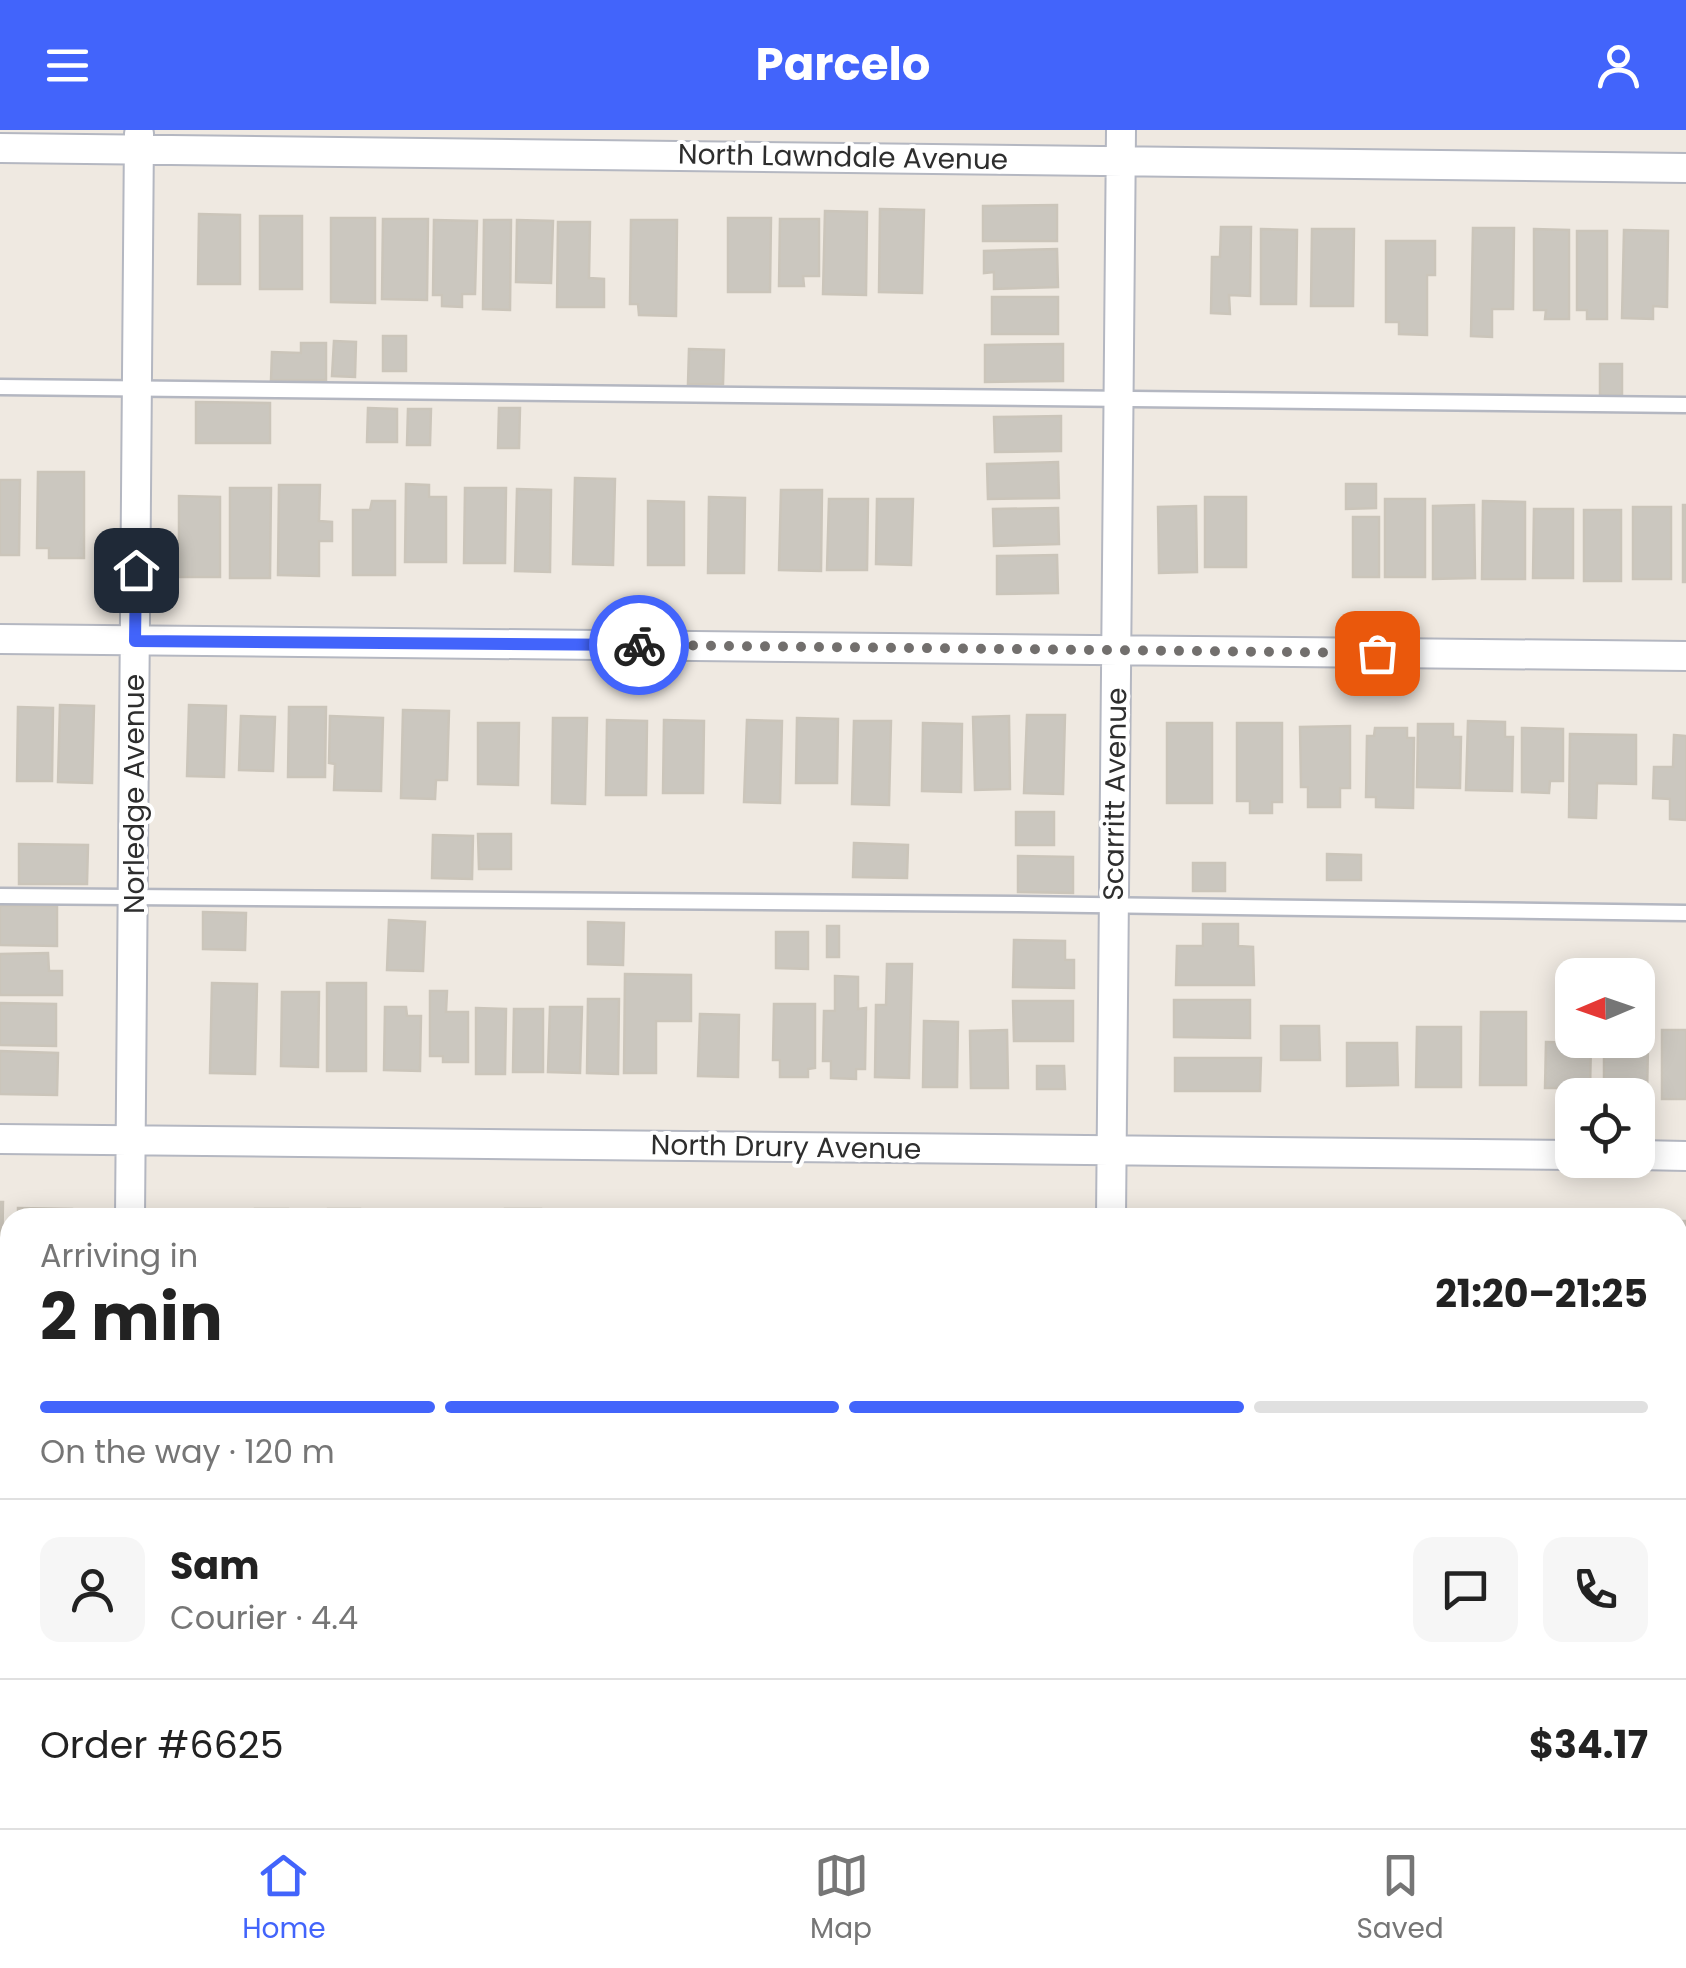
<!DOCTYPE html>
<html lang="en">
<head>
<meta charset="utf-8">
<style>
  :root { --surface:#fff; --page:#f6f6f6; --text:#222; --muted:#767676; --line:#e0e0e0; --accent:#4264fb }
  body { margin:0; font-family:Poppins,sans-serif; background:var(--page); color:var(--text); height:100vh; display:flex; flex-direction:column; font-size:38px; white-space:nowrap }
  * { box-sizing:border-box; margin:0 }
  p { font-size:32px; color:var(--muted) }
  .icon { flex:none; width:55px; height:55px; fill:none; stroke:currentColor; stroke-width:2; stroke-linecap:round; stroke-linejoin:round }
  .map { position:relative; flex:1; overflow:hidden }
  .panel { position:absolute; left:0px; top:1078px; width:1688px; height:622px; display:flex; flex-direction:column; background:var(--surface); border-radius:30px 30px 0 0; box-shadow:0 5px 25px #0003 }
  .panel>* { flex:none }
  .needle { width:65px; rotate:268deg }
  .tools { position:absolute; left:1555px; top:828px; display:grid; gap:20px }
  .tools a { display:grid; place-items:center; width:100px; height:100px; border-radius:20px; background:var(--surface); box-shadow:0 5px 25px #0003; font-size:50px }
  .pin { position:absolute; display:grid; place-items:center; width:85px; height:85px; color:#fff; margin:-42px; border-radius:20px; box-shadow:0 5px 15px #0006 }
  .courier { position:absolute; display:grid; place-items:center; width:100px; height:100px; margin:-50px; border:8px solid #4264fb; border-radius:50%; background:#fff; color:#222; box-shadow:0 2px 12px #0007 }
  .headline em { font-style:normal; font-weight:700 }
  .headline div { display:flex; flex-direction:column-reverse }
  .headline { display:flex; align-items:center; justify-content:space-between; height:170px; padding:0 40px }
  h1 { font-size:65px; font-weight:700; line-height:75px }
  .bar { display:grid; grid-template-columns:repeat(4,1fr); gap:15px 10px; align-content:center; height:120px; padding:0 40px }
  .bar i { height:12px; border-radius:8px; background:var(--line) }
  .bar .on { background:var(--accent) }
  .bar p { grid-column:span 4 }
  .line { display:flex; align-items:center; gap:25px; padding:0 40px; border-top:2px solid var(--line) }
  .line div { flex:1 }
  .round { display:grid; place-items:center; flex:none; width:105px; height:105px; border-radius:20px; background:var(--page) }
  header { display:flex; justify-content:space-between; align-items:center; height:130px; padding:0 40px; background:var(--accent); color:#fff; font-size:45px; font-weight:700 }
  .tab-bar { display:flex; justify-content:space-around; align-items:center; height:140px; border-top:2px solid var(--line); background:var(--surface); font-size:28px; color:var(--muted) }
  .tab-bar a { display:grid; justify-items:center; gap:5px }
  .tab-bar .on { color:var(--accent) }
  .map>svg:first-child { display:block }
</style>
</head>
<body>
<header><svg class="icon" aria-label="menu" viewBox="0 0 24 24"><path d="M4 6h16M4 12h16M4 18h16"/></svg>Parcelo<svg class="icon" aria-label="person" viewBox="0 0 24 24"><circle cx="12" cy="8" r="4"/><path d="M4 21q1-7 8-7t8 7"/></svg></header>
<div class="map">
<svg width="1686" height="1698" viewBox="0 0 1686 1698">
  <rect width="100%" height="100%" fill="#efe9e1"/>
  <path fill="#cbc7bf" stroke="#cbc5ba" stroke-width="2.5" d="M 1057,75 L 1057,111 L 983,111 L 983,76 Z
    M 880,79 L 924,80 L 922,163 L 879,162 Z
    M 825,81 L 867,82 L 866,165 L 823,164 Z
    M 199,84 L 240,85 L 240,154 L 198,154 Z
    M 260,86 L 302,86 L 302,159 L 260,159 Z
    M 331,88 L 375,88 L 375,173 L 331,172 Z
    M 728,88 L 771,88 L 770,162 L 728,162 Z
    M 383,89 L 428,89 L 427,170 L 382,169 Z
    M 780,89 L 819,89 L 819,146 L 803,146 L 804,156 L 779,156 Z
    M 434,90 L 477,91 L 475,164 L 462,164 L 462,177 L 442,176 L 442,165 L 433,165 Z
    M 484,90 L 511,90 L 510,180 L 483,179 Z
    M 517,90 L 553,91 L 551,153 L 516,152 Z
    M 631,90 L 677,90 L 676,186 L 639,185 L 638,174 L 630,174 Z
    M 558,92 L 590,92 L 589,148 L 604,149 L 604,177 L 557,177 Z
    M 1221,97 L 1251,97 L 1250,166 L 1229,165 L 1230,184 L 1211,183 L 1212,127 L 1220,127 Z
    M 1473,98 L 1514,98 L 1513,179 L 1492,179 L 1492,207 L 1471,206 Z
    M 1261,99 L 1297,100 L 1296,174 L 1261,174 Z
    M 1312,99 L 1354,99 L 1353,176 L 1311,176 Z
    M 1534,99 L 1569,100 L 1569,189 L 1545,189 L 1546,180 L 1534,180 Z
    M 1624,100 L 1668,101 L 1667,177 L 1653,176 L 1653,189 L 1622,188 Z
    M 1577,101 L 1607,101 L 1607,189 L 1587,189 L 1587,180 L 1577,180 Z
    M 1386,111 L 1435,111 L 1435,145 L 1427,145 L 1427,205 L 1399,204 L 1399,192 L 1386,192 Z
    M 1057,119 L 1058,157 L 994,159 L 994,142 L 984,143 L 984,121 Z
    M 992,167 L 1058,167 L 1058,204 L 992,204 Z
    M 383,206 L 406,206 L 406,241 L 383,241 Z
    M 334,211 L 356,212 L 355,247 L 332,246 Z
    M 301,213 L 326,213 L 326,250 L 271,250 L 272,222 L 301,223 Z
    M 1063,214 L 1063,251 L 985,252 L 985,215 Z
    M 689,219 L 724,220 L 723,254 L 688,254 Z
    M 1600,234 L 1622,234 L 1622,265 L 1600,265 Z
    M 196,272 L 270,273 L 270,313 L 196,313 Z
    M 368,278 L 397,279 L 397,312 L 367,312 Z
    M 499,278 L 520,278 L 519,318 L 498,318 Z
    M 408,279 L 431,279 L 430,315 L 407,315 Z
    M 1061,286 L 1061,321 L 995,322 L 994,287 Z
    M 1058,332 L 1059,368 L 988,369 L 987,334 Z
    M 38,342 L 84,342 L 84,428 L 49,428 L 49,418 L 37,418 Z
    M 575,348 L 615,349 L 613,435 L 573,434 Z
    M 0,350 L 20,350 L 19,425 L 0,425 Z
    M 406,354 L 429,355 L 429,367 L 446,367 L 446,432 L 405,432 Z
    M 1346,354 L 1376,354 L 1376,378 L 1346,379 Z
    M 279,355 L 320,355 L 319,391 L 332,392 L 332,411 L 319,411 L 319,446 L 278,445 Z
    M 230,358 L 271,358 L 270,448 L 230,448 Z
    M 465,358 L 506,358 L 505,433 L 464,433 Z
    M 517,359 L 551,360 L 550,442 L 515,441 Z
    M 781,360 L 822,360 L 821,441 L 779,440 Z
    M 179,366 L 220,367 L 220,447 L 179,447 Z
    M 709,367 L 745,368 L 744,443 L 708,443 Z
    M 1205,367 L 1246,367 L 1246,437 L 1205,437 Z
    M 829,369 L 868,369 L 867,440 L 827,440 Z
    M 877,369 L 913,369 L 911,435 L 876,434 Z
    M 1385,369 L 1425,369 L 1425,447 L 1385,447 Z
    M 372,371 L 395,371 L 395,445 L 353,445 L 353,380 L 370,380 Z
    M 648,371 L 684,372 L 684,435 L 648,435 Z
    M 1483,371 L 1525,372 L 1525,449 L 1482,449 Z
    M 1474,375 L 1475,448 L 1433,449 L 1433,376 Z
    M 1683,375 L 1686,375 L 1686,452 L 1683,452 Z
    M 1196,376 L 1197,442 L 1159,443 L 1158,377 Z
    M 1633,377 L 1671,377 L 1671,449 L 1633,449 Z
    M 1058,378 L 1059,414 L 994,416 L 993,379 Z
    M 1534,379 L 1573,379 L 1573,448 L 1533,448 Z
    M 1584,380 L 1621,380 L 1621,451 L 1584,451 Z
    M 1353,387 L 1379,387 L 1379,447 L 1353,447 Z
    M 1057,425 L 1058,463 L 997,464 L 997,426 Z
    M 60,575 L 94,576 L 92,653 L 58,652 Z
    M 189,575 L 226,576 L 224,647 L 187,646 Z
    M 18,577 L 53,578 L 52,651 L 17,651 Z
    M 289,577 L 326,577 L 325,647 L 288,647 Z
    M 403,580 L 449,581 L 447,650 L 436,650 L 435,669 L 401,668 Z
    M 1027,585 L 1065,585 L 1063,664 L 1024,663 Z
    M 241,586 L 275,587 L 273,641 L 239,640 Z
    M 330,586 L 383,588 L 381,661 L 334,660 L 335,634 L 329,633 Z
    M 1009,586 L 1010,659 L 975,660 L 973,587 Z
    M 553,588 L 587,588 L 585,674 L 552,673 Z
    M 797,588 L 838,589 L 837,653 L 796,653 Z
    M 607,590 L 647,591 L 646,665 L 606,665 Z
    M 664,590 L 704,591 L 703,663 L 663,663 Z
    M 747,590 L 782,591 L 780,673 L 744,672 Z
    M 854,591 L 891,591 L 889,675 L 852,674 Z
    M 1468,591 L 1505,592 L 1505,607 L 1513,607 L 1512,661 L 1466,660 Z
    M 478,593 L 519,593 L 518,655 L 478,654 Z
    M 923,593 L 962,594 L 961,662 L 922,661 Z
    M 1167,593 L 1212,593 L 1212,673 L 1167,673 Z
    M 1237,593 L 1282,593 L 1282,672 L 1272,672 L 1272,683 L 1250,683 L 1250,671 L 1237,671 Z
    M 1418,594 L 1453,594 L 1453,607 L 1461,607 L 1460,658 L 1417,657 Z
    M 1350,596 L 1350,658 L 1340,658 L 1340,677 L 1308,677 L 1308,657 L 1301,657 L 1300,597 Z
    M 1375,598 L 1407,598 L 1407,608 L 1414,608 L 1413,678 L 1376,677 L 1376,667 L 1366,667 L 1367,606 L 1374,606 Z
    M 1522,598 L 1563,599 L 1563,651 L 1550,651 L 1549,663 L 1522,662 Z
    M 1570,604 L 1636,605 L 1636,654 L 1597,653 L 1596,688 L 1569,687 Z
    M 1674,605 L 1686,606 L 1686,690 L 1670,689 L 1670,669 L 1653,668 L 1654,637 L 1673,637 Z
    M 1016,682 L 1054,682 L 1054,715 L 1016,715 Z
    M 478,704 L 511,704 L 511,739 L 479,739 Z
    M 433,705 L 473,706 L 472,749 L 432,748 Z
    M 854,713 L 908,715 L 907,748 L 853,747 Z
    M 19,714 L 88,715 L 87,754 L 19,754 Z
    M 1327,724 L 1361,725 L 1361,750 L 1327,750 Z
    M 1018,726 L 1073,727 L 1073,763 L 1018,762 Z
    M 1193,733 L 1225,733 L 1225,761 L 1193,761 Z
    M 0,776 L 57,776 L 57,816 L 0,815 Z
    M 203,782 L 246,783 L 245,820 L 203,819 Z
    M 389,790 L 425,792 L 423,841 L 387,840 Z
    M 588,792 L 624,793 L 623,835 L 588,834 Z
    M 1203,794 L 1238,794 L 1238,816 L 1253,817 L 1254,855 L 1176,855 L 1177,816 L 1203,816 Z
    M 827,796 L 839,796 L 839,827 L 827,827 Z
    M 776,802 L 808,802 L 808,839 L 776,838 Z
    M 1014,810 L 1065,811 L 1065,830 L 1074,830 L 1074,858 L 1013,857 Z
    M 48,823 L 49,841 L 62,841 L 62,865 L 0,865 L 0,824 Z
    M 887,834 L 912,834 L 909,948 L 875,947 L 876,875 L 886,875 Z
    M 625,844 L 691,845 L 691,891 L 656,891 L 656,943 L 624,943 Z
    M 835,846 L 858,847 L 858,879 L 866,878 L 865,939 L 856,939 L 856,949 L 831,948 L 831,931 L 823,931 L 824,881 L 835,881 Z
    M 212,853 L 257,854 L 255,944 L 210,943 Z
    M 327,853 L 366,853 L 366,941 L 327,941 Z
    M 430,861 L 447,861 L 446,882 L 468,882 L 468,932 L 443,932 L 443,926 L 430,926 Z
    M 282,862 L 319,862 L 318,937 L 281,936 Z
    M 588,869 L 619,869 L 618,944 L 587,943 Z
    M 1174,870 L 1250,870 L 1250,908 L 1174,907 Z
    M 1013,871 L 1073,871 L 1073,911 L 1014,911 Z
    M 0,873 L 56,874 L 56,916 L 0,915 Z
    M 774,874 L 815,874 L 815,938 L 808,939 L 808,947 L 780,947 L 780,930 L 773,930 Z
    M 385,877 L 406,877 L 407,886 L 421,886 L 420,941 L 384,940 Z
    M 550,877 L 582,877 L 580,943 L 548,942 Z
    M 476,878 L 506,879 L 505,944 L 476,944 Z
    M 514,879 L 543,879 L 543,942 L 513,942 Z
    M 1481,882 L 1526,882 L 1526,955 L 1480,955 Z
    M 700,884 L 739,885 L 738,947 L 698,946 Z
    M 924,891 L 958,892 L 957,957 L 923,957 Z
    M 1281,896 L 1319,896 L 1320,930 L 1281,930 Z
    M 1417,897 L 1461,897 L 1461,957 L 1416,957 Z
    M 1007,900 L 1008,958 L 971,958 L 970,901 Z
    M 1662,900 L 1686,900 L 1686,969 L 1662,969 Z
    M 1546,912 L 1591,913 L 1590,958 L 1545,958 Z
    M 1347,913 L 1397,913 L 1398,955 L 1347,956 Z
    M 1604,915 L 1648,916 L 1647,965 L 1604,965 Z
    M 0,921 L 58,923 L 57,965 L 0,964 Z
    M 1175,928 L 1261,928 L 1260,961 L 1175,961 Z
    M 1037,936 L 1064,936 L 1065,959 L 1037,959 Z
    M 0,1072 L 3,1072 L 2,1130 L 0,1130 Z
    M 18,1078 L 72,1079 L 72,1088 L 18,1088 Z
    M 255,1079 L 288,1079 L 288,1088 L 255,1088 Z
    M 328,1079 L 360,1079 L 360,1088 L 327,1088 Z
    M 505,1079 L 541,1079 L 541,1088 L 505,1088 Z
    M 370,1080 L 405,1080 L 405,1088 L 370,1088 Z
    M 416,1080 L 450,1081 L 450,1088 L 415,1088 Z
    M 772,1080 L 815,1081 L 815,1088 L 772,1088 Z
    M 457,1081 L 498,1081 L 498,1088 L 457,1088 Z
    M 593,1081 L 630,1081 L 630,1088 L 593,1088 Z
    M 639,1081 L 675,1081 L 675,1088 L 639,1088 Z
    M 549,1082 L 584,1082 L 584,1088 L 549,1088 Z
    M 684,1082 L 720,1083 L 720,1088 L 684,1088 Z
    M 728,1082 L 762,1082 L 762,1088 L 728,1088 Z
    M 1377,1082 L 1403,1083 L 1403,1088 L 1377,1088 Z
    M 825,1083 L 860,1084 L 859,1088 L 825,1088 Z
    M 1527,1083 L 1564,1084 L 1564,1088 L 1527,1088 Z
    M 1624,1084 L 1667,1085 L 1667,1088 L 1624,1088 Z
    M 1678,1091 L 1686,1091 L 1686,1169 L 1683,1169 L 1684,1141 L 1678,1141 Z
    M 0,1364 L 10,1364 L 10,1427 L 0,1427 Z
    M 1684,1397 L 1686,1397 L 1686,1456 L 1684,1456 Z
    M 0,1560 L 8,1560 L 9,1635 L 0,1635 Z
    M 1678,1590 L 1686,1590 L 1686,1662 L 1678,1662 Z
    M 725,1690 L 761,1690 L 761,1698 L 725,1698 Z
    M 769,1690 L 800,1690 L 800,1698 L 769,1698 Z
    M 890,1690 L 940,1690 L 940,1695 L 890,1695 Z
    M 970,1690 L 1048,1690 L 1047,1698 L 970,1697 Z"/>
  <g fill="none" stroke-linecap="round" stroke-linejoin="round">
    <g stroke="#b4b7c1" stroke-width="19">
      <path id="service" d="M 0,257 L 1686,275
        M 0,766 L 1018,774 L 1686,783
        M 0,1255 L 10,1255
        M 1678,1270 L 1686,1270"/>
    </g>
    <g stroke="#b4b7c1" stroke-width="32">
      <path id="minor" d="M 0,18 L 1686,38
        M 0,509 L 1686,526
        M 0,1009 L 1572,1025
        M 1638,1025 L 1686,1026
        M 130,1088 L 139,4
        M 1111,1088 L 1121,0
        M 125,1698 L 125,1690
        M 523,1698 L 523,1690
        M 841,1698 L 841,1690
        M 1106,1698 L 1106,1690"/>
    </g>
    <g stroke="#b4b7c1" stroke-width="40">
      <path id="tertiary" d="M 0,1499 L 10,1499
        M 1678,1515 L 1686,1516"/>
    </g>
    <use href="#service" stroke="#fff" stroke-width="14"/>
    <use href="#minor" stroke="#fff" stroke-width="28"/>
    <use href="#tertiary" stroke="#fff" stroke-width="35"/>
  </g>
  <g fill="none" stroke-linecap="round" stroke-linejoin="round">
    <path stroke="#726f6d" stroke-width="10" stroke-dasharray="0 18" d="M 639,515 L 1377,523"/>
    <path stroke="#4264fb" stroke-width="12" d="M 136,440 L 135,511 L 639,515"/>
  </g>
  <g text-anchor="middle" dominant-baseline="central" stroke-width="8" stroke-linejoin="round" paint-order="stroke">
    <g font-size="28" fill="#2e2e2e" stroke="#fff">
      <text transform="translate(843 27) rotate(1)">North Lawndale Avenue</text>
      <text transform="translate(134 664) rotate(-90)">Norledge Avenue</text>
      <text transform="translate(1115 664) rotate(-89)">Scarritt Avenue</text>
      <text transform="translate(786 1017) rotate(1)">North Drury Avenue</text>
    </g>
  </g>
</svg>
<div class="tools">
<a><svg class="needle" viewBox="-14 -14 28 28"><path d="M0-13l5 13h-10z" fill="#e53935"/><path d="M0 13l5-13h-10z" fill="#767676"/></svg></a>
<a><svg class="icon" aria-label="locate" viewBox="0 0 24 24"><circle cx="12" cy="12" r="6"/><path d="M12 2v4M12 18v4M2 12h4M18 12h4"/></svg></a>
</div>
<div class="pin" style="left:1377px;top:523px;background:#ea580c"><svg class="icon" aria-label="bag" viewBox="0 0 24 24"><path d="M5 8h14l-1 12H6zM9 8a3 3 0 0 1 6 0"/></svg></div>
<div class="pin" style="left:136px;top:440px;background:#1f2937"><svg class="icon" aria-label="home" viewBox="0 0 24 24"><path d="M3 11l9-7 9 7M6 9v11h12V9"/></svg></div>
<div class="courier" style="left:639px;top:515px"><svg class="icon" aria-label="bike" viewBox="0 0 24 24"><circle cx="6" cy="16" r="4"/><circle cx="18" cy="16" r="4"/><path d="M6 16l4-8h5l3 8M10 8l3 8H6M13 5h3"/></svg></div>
<section class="panel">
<div class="headline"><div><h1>2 min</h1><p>Arriving in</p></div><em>21:20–21:25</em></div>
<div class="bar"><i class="on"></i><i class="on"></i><i class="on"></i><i></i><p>On the way · 120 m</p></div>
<div class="line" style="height:180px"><a class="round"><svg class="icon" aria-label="person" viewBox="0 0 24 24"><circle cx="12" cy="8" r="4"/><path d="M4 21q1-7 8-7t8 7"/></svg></a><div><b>Sam</b><p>Courier · 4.4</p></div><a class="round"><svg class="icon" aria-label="chat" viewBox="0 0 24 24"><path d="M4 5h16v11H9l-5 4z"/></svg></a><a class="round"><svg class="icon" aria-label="phone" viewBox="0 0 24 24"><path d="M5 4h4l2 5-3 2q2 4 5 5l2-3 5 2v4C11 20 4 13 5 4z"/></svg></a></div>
<div class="line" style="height:130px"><div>Order #6625</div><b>$34.17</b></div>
</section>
</div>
<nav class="tab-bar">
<a class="on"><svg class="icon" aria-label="home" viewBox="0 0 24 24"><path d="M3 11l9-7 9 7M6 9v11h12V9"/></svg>Home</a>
<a><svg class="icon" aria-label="map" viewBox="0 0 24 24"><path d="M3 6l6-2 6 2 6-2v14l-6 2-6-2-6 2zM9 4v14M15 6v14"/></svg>Map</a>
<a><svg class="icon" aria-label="saved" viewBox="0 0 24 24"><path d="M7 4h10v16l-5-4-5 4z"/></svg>Saved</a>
</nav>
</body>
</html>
